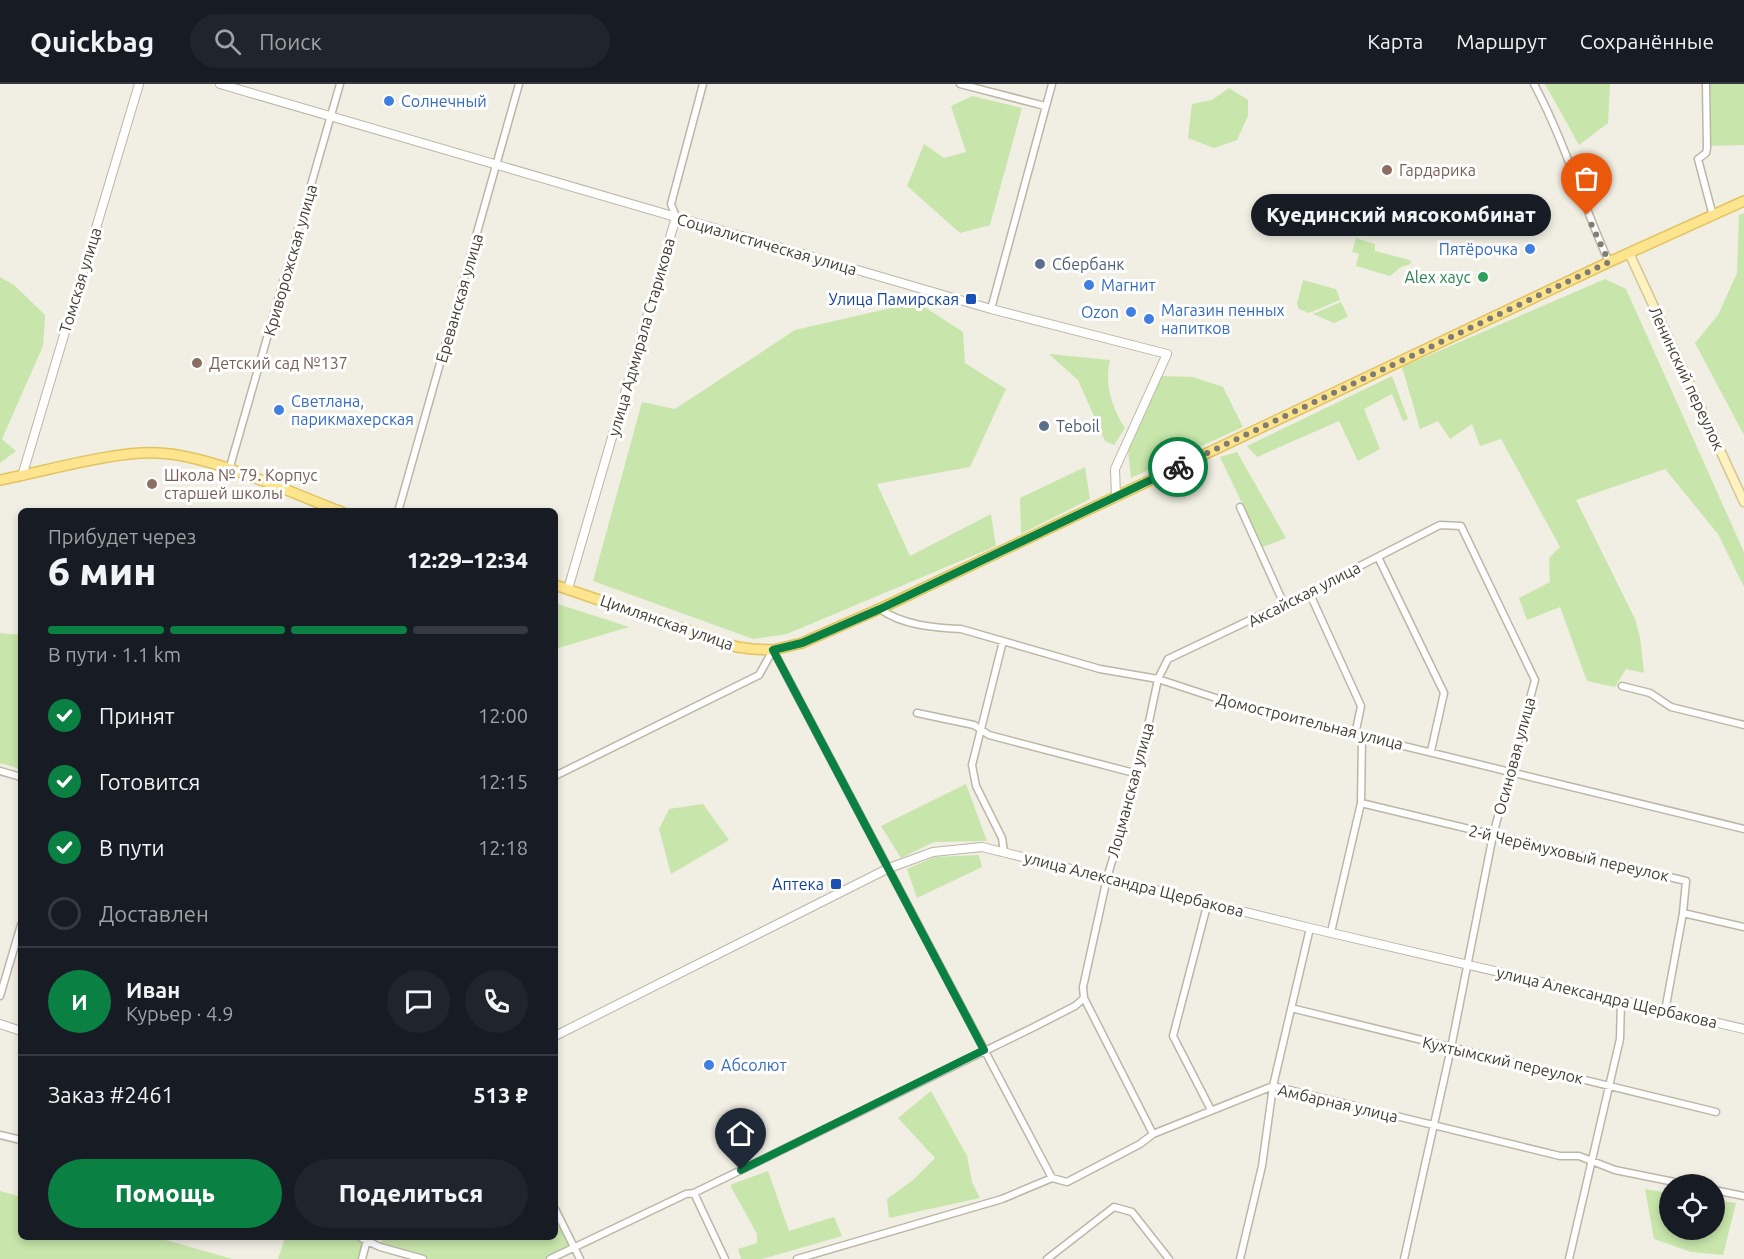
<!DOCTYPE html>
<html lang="ru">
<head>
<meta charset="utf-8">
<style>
  :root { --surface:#171b24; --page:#20242c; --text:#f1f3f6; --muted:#9ea1a6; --line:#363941; --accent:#0b8043 }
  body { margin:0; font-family:Ubuntu,sans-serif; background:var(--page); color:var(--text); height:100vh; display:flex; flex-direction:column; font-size:22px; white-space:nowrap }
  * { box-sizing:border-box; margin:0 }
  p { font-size:20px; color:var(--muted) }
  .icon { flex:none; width:33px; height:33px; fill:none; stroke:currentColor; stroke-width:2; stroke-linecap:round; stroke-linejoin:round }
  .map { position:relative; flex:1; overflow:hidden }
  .drawer { position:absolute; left:18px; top:424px; width:540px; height:732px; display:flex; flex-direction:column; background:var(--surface); border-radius:9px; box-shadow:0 3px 9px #0003 }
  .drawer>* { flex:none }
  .tools { position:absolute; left:1659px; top:1090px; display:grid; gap:12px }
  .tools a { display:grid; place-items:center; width:66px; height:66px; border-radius:50%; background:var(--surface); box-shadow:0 3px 9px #0003; font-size:30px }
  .pin { position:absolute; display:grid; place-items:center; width:51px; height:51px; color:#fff; margin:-62px -26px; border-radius:50% 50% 50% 0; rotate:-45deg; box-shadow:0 0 6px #0007 }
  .pin .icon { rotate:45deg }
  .courier { position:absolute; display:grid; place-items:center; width:60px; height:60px; margin:-30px; border:4px solid #0b8043; border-radius:50%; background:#fff; color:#222; box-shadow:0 2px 8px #0007 }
  .bubble { position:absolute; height:42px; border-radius:21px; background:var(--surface); box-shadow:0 3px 9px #0003; font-size:20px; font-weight:800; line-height:42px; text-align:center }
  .summary em { font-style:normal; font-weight:800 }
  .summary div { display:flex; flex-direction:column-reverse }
  .summary { display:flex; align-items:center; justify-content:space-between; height:102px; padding:0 30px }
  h1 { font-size:39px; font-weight:800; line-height:45px }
  .bar { display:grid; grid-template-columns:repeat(4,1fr); gap:9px 6px; align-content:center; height:72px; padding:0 30px }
  .bar i { height:8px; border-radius:4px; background:var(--line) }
  .bar .active { background:var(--accent) }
  .bar p { grid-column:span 4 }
  .line { display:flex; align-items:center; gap:15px; padding:0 30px; border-top:2px solid var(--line) }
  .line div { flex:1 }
  .round { display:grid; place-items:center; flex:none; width:63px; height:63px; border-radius:32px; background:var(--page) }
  ol { padding:0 30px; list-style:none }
  li { display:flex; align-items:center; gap:18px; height:66px }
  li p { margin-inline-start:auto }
  li .icon { padding:6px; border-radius:50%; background:var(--accent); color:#fff; stroke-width:4 }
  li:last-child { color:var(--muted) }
  li i { width:33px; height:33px; border:3px solid var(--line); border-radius:50% }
  .action { display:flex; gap:12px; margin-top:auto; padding:12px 30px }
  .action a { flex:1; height:69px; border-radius:36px; background:var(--accent); color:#fff; font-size:24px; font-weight:800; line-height:69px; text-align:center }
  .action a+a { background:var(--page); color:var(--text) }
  header { display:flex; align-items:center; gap:36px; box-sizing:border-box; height:84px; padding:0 30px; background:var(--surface); border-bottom:2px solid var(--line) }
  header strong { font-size:28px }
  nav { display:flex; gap:33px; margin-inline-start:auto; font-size:21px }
  .search { width:420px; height:54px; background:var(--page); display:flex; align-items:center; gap:15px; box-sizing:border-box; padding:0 21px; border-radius:33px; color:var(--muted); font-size:22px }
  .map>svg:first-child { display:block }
</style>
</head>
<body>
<header>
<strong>Quickbag</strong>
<div class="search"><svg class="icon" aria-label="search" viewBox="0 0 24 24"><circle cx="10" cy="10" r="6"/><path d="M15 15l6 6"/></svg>Поиск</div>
<nav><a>Карта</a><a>Маршрут</a><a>Сохранённые</a></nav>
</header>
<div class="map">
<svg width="1744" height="1175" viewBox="0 0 1744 1175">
  <rect width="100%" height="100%" fill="#f1eee3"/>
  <path fill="#c8e6ab" d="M 1545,0 L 1610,0 L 1608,39 L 1579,61 Z
    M 1710,0 L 1744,0 L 1744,61 L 1710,62 Z
    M 1229,4 L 1248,16 L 1248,32 L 1237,56 L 1214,64 L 1188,54 L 1192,20 L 1212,16 Z
    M 972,12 L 1022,24 L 990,141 L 960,149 L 907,102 L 924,60 L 944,74 L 966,68 L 951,22 Z
    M 1744,129 L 1744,351 L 1695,259 L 1718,231 L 1737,189 L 1739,131 Z
    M 1356,154 L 1375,160 L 1375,167 L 1410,176 L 1411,180 L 1401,183 L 1390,192 L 1356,182 L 1359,170 L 1352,168 Z
    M 0,193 L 14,201 L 45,231 L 43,262 L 2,355 L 16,367 L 0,379 Z
    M 1605,195 L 1626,205 L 1744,468 L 1744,503 L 1718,450 L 1665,385 L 1576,416 L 1635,535 L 1640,553 L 1644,589 L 1626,585 L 1615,603 L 1587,597 L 1560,523 L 1527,536 L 1519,514 L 1550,498 L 1549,474 L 1560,463 L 1501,355 L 1480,362 L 1472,340 L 1450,355 L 1438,337 L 1420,345 L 1402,283 Z
    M 1303,196 L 1336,205 L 1340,216 L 1309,229 L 1299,225 L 1297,220 Z
    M 917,218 L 963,248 L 965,279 L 1006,305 L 970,383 L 877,400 L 910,472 L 991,430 L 996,462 L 787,550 L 753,555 L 593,497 L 642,318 L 675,325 L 795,246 Z
    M 1341,218 L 1348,233 L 1334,239 L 1313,230 Z
    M 1049,270 L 1110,276 C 1104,300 1112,324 1125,344 L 1114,361 L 1105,357 L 1078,296 Z
    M 1161,292 L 1193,293 L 1223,303 L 1243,343 L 1131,394 L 1128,365 Z
    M 1392,292 L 1408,335 L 1403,337 L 1392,310 L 1364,325 L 1380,365 L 1358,377 L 1339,337 L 1257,373 L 1247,362 Z
    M 1237,368 L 1286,454 L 1263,463 L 1220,373 Z
    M 1085,383 L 1090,415 L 1021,450 L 1020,414 Z
    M 555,519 L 629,543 L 555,565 Z
    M 0,549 L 21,551 L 21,685 L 0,679 Z
    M 966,700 L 987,757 L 934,758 L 901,774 L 881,742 Z
    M 703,720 L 729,756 L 671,790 L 659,745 L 669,725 Z
    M 979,771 L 982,783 L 917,814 L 907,785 L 935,773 Z
    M 931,1007 L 967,1072 L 972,1098 L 980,1114 L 889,1134 L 887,1115 L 913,1096 L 935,1074 L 898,1034 Z
    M 768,1087 L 789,1147 L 834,1133 L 842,1152 L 762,1175 L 741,1175 L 738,1165 L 757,1159 L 757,1150 L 730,1101 Z
    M 1645,1105 L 1669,1109 L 1670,1146 L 1714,1146 L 1715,1116 L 1736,1119 L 1723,1171 L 1691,1168 L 1654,1155 Z
    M 0,1107 L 21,1113 L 21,1154 L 159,1154 L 232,1175 L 0,1175 Z
    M 555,1129 L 573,1163 L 548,1175 L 430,1175 L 380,1162 L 383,1154 L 555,1154 Z
    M 285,1154 L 364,1154 L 358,1175 L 278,1175 Z"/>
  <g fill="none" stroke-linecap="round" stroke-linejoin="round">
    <g stroke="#bcb6a6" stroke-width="9">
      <path id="minor" d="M 960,0 L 1045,22
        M 1534,0 C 1565,58 1582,119 1609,178
        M 1706,0 L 1707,64 L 1706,69 L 1698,75 L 1713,132
        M 676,133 L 671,120 L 703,0
        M 991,225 L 1052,0
        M 229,386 L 340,0
        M 1240,423 L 1284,520
        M 398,428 L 519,0
        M 1378,473 L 1444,609 L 1431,667
        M 1309,508 L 1361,622 L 1355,651
        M 880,525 C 902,541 934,544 961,545 L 1100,585 L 1158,595 L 1240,622 L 1744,745
        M 1003,557 L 972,681 L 976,702 L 1002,754 L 1004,768
        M 773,566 L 1052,1094
        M 1622,602 L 1650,609 L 1671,623 L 1744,641
        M 917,629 L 974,641 L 989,651 L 1138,690
        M 0,687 L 21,693
        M 555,692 L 759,591 L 773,566
        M 1361,719 L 1686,797 L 1683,829 L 1744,843
        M 1208,818 L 1173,952 L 1211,1026
        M 1331,848 L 1361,719 L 1362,652
        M 0,912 L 21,841
        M 1291,924 L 1716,1028
        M 1665,927 L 1683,829
        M 1153,1050 L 1084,914 L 1083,903 L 1107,794 L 1138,690 L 1158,595 L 1168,575 L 1309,508 L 1440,441 L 1461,442 L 1535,596 L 1493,751 L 1451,964 L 1404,1175
        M 0,1051 L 21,1056
        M 1714,1106 L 1744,1112
        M 694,1109 L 725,1175
        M 555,1125 L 580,1175
        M 361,1154 L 380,1163 L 423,1175
        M 362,1175 L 367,1156
        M 550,1175 L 686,1110 L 694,1109 L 1032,944 L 1075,922 L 1084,914
        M 797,1175 L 1002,1115 L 1052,1094 L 1067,1098 L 1140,1060 L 1153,1050 L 1273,1002 L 1560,1072 L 1579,1072 L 1615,1086 L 1689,1101
        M 1047,1175 L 1114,1123 L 1132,1128 L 1169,1175
        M 1240,1175 L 1262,1082 L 1273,1002 L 1310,844
        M 1569,1175 L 1620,955 L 1621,916"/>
    </g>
    <g stroke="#bcb6a6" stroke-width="10">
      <path id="tertiary" d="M 220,0 L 991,225 L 1167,270 L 1115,385 L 1116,413
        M 22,392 L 139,0
        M 568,505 L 676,133
        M 0,940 L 21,947
        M 555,952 L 889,784 L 933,768 L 982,763 L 1310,844 L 1744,945"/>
    </g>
    <g stroke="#d2c493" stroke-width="11">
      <path id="secondary" d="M 1630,171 L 1744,418"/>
    </g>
    <g stroke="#e2c360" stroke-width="12">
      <path id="primary" d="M 0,396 C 46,387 113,367 158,369 C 211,371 291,409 342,428
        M 555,501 L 737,563 L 752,565 L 773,566 L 802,559 L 888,521 L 1609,178 L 1744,117"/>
    </g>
    <use href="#minor" stroke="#fff" stroke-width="6"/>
    <use href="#tertiary" stroke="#fff" stroke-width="8"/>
    <use href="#secondary" stroke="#fef3c0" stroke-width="8"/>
    <use href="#primary" stroke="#fde590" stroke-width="9"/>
  </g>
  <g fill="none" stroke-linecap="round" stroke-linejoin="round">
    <path stroke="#807c71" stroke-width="6" stroke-dasharray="0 10.8" d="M 1178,383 L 1609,178 L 1587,131"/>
    <path stroke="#0b8043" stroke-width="8" d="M 741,1086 L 984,966 L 773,566 L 802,559 L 880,525 L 1178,383"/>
  </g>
  <g fill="#3f7fe0" stroke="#fff" stroke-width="2">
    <circle cx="389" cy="17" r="6"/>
    <circle cx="1530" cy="165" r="6"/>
    <circle cx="1089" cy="201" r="6"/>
    <circle cx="1131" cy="228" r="6"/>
    <circle cx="1149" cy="235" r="6"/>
    <circle cx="279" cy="326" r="6"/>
    <circle cx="709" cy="981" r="6"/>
  </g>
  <g fill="#8d6e63" stroke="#fff" stroke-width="2">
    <circle cx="1387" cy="86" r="6"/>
    <circle cx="197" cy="279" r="6"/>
    <circle cx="152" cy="400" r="6"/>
  </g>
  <g fill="#5c6f8a" stroke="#fff" stroke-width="2">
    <circle cx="1040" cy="180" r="6"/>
    <circle cx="1044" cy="342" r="6"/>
  </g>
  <circle fill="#2e9e5b" stroke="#fff" stroke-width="2" cx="1483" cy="193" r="6"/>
  <g fill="#1a4fb4" stroke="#fff" stroke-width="2">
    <rect x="965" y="209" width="12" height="12" rx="3"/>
    <rect x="830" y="794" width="12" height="12" rx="3"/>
  </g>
  <g text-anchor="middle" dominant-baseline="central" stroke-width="6" stroke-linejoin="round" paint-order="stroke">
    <g font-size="16" fill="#366cbe" stroke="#fff" text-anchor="start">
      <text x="401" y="17">Солнечный</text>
      <text x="1518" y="165" text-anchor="end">Пятёрочка</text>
      <text x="1101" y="201">Магнит</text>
      <text x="1161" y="226">Магазин пенных<tspan x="1161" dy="18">напитков</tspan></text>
      <text x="1119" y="228" text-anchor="end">Ozon</text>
      <text x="291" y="317">Светлана,<tspan x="291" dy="18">парикмахерская</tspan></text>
      <text x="721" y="981">Абсолют</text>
    </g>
    <g font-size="16" fill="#785e54" stroke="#fff" text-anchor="start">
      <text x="1399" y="86">Гардарика</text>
      <text x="209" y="279">Детский сад №137</text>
      <text x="164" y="391">Школа № 79. Корпус<tspan x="164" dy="18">старшей школы</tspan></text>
    </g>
    <g font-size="16" fill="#433e33" stroke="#fff">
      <text transform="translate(767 160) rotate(16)">Социалистическая улица</text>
      <text transform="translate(290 176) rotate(-74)">Криворожская улица</text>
      <text transform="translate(80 196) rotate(-73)">Томская улица</text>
      <text transform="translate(459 214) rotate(-74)">Ереванская улица</text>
      <text transform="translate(641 253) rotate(-74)">улица Адмирала Старикова</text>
      <text transform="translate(1687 294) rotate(65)">Ленинский переулок</text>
      <text transform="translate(1304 510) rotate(-27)">Аксайская улица</text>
      <text transform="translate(667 538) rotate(19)">Цимлянская улица</text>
      <text transform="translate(1310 637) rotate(14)">Домостроительная улица</text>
      <text transform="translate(1514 672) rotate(-75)">Осиновая улица</text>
      <text transform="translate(1130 706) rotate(-75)">Лоцманская улица</text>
      <text transform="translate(1569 769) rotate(13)">2-й Черёмуховый переулок</text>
      <text transform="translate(1134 800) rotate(14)">улица Александра Щербакова</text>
      <text transform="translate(1607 913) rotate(13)">улица Александра Щербакова</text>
      <text transform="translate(1503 976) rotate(13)">Кухтымский переулок</text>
      <text transform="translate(1338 1019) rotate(13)">Амбарная улица</text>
    </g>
    <g font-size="16" fill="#4e5e75" stroke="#fff" text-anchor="start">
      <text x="1052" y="180">Сбербанк</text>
      <text x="1056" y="342">Teboil</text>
    </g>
    <g font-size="16" fill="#27864d" stroke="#fff" text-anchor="end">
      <text x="1471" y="193">Alex хаус</text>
    </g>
    <g font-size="16" fill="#164399" stroke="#fff" text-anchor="end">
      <text x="959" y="215">Улица Памирская</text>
      <text x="824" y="800">Аптека</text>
    </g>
  </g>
</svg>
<div class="tools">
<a><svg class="icon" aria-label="locate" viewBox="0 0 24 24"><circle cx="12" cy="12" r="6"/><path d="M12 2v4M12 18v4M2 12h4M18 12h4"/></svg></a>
</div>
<div class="pin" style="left:1587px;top:131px;background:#ea580c"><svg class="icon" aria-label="bag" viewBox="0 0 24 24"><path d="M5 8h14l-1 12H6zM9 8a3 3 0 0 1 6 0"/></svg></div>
<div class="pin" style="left:741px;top:1086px;background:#1f2937"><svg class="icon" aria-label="home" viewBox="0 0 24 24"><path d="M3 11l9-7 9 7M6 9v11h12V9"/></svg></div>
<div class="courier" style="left:1178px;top:383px"><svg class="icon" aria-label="bike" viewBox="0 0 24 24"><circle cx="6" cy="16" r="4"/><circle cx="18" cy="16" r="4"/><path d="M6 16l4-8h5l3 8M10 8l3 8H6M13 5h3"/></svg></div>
<div class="bubble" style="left:1251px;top:110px;width:300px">Куединский мясокомбинат</div>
<section class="drawer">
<div class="summary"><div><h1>6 мин</h1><p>Прибудет через</p></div><em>12:29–12:34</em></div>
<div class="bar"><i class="active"></i><i class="active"></i><i class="active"></i><i></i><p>В пути · 1.1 km</p></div>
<ol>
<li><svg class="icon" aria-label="check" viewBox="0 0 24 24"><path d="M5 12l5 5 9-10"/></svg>Принят<p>12:00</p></li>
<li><svg class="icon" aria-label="check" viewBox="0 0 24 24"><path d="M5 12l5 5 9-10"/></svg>Готовится<p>12:15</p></li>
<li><svg class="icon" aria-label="check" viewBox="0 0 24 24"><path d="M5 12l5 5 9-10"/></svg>В пути<p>12:18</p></li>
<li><i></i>Доставлен</li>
</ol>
<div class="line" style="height:108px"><b class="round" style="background:var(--accent);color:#fff">И</b><div><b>Иван</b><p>Курьер · 4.9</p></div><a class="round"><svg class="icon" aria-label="chat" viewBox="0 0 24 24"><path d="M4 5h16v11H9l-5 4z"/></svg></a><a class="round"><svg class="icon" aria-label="phone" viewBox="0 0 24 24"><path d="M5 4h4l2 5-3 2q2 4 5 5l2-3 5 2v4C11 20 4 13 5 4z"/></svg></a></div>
<div class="line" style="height:78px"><div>Заказ #2461</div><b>513 ₽</b></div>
<div class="action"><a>Помощь</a><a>Поделиться</a></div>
</section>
</div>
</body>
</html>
